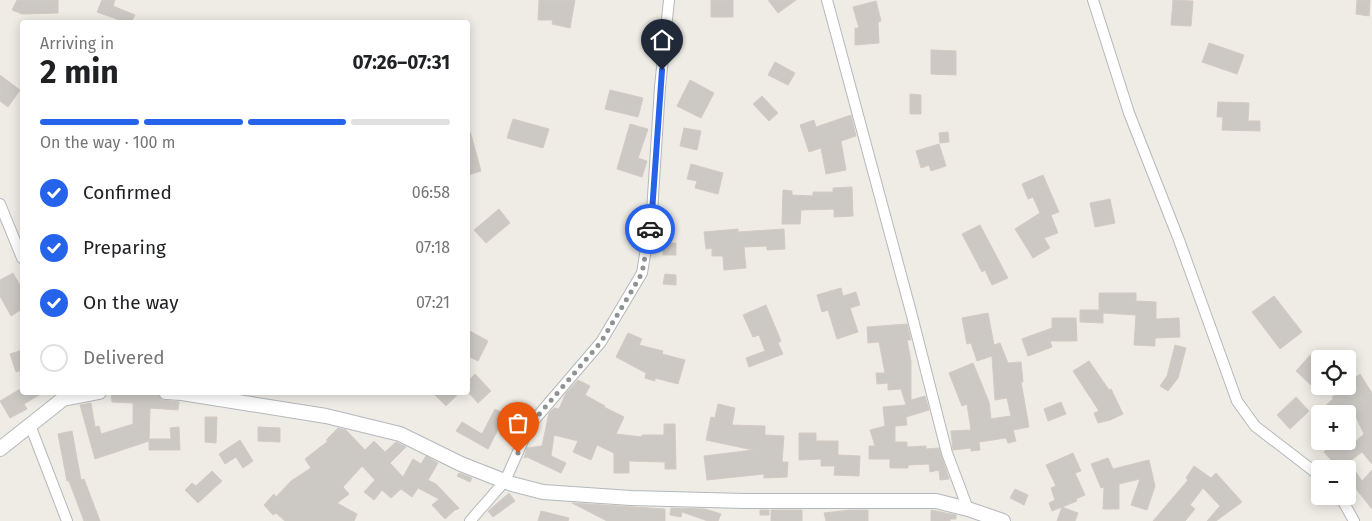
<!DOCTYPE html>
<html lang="en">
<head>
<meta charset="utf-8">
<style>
  :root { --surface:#fff; --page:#f2f2f2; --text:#202124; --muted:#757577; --line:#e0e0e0; --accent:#2563eb }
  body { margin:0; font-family:"Fira Sans",sans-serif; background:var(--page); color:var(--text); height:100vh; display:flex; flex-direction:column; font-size:19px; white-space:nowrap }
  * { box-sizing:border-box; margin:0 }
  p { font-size:16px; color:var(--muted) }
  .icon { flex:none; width:28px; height:28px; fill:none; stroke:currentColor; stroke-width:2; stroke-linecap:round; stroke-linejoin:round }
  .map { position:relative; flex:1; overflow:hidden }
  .drawer { position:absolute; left:20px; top:20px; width:450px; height:375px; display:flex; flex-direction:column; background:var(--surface); border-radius:5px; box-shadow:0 2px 12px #0003 }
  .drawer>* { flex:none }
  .tools { position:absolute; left:1311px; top:350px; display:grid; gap:10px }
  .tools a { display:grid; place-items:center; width:45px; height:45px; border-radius:5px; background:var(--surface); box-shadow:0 2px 12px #0003; font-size:25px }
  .pin { position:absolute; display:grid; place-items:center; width:42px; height:42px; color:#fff; margin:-51px -21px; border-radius:50% 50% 50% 0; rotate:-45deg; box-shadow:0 0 5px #0007 }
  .pin .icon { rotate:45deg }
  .courier { position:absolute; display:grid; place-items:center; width:50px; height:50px; margin:-25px; border:4px solid #2563eb; border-radius:50%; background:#fff; color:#222; box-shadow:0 1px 6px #0007 }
  .head em { font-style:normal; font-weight:700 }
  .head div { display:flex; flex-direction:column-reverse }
  .head { display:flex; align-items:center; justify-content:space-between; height:85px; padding:0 20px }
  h1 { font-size:32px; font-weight:700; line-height:38px }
  .bar { display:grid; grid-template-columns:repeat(4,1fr); gap:8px 5px; align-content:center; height:60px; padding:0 20px }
  .bar i { height:6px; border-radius:4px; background:var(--line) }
  .bar .current { background:var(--accent) }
  .bar p { grid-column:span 4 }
  ol { padding:0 20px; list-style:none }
  li { display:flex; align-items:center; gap:15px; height:55px }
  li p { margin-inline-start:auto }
  li .icon { padding:5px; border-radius:50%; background:var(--accent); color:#fff; stroke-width:4 }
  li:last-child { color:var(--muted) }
  li i { width:28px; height:28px; border:2px solid var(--line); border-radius:50% }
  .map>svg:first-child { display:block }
</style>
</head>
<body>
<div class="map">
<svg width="1372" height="521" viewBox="0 0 1372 521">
  <rect width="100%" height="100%" fill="#efebe5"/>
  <path fill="#ccc8c4" stroke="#d3cbc3" d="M 17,0 L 58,0 L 58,13 L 22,14 L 12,10 Z
    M 102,0 L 115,0 L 113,6 L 135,15 L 131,22 L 125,22 L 97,12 Z
    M 539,0 L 575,0 L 570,28 L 552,24 L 553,20 L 538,20 Z
    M 711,0 L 733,0 L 733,17 L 711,17 Z
    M 768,0 L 796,0 L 778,13 Z
    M 1173,0 L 1193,1 L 1191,26 L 1171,25 Z
    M 1357,0 L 1370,0 L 1369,16 L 1356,14 Z
    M 876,1 L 881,21 L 878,22 L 879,43 L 855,45 L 855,28 L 859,28 L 853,7 Z
    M 1209,43 L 1244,55 L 1237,74 L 1202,62 Z
    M 931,50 L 956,51 L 956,75 L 931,74 Z
    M 775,62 L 795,73 L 788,85 L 768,75 Z
    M 0,75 L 20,90 L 8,107 L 0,101 Z
    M 690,80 L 714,93 L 701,118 L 677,106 Z
    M 610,90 L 643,98 L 638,117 L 605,109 Z
    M 910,94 L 921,95 L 921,114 L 910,114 Z
    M 762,96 L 778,113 L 769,121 L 753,104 Z
    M 1218,102 L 1249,103 L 1248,121 L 1260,121 L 1260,131 L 1222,130 L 1223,117 L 1217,117 Z
    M 851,115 L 856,136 L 841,141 L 846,170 L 826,174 L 821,148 L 809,152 L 800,125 L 814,120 L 816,127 Z
    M 513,119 L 549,129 L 543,148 L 507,138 Z
    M 630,124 L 648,129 L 638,158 L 647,161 L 642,177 L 617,169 Z
    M 684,128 L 701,131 L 697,150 L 680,146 Z
    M 468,131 L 470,131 L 481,171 L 468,175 Z
    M 948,132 L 949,142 L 940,143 L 939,133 Z
    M 939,144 L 946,166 L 931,171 L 929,165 L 921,168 L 916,151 Z
    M 691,164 L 723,173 L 718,194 L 695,188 L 697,181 L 687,179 Z
    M 1043,175 L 1059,212 L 1051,215 L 1058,233 L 1044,238 L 1050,248 L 1033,258 L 1015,229 L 1040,213 L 1033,197 L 1028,199 L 1022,184 Z
    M 852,187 L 853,216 L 834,217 L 834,209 L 801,210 L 800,224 L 782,224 L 783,190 L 792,191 L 792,195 L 813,196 L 813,192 L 833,192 L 833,188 Z
    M 1110,199 L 1115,223 L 1095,227 L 1090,203 Z
    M 499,209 L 510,223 L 486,243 L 474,230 Z
    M 980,225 L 1008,278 L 992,285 L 985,270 L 982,272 L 962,234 Z
    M 738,229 L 738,232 L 784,229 L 785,249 L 767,250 L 767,246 L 744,247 L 746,268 L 724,270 L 723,256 L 712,256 L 712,248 L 706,249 L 704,232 Z
    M 663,243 L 676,243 L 676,255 L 663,255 Z
    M 13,273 L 22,289 L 22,309 L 11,316 L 0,296 L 0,280 Z
    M 665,274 L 676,275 L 676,285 L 663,284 Z
    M 841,288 L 843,296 L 856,292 L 860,305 L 850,308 L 858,332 L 837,339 L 828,310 L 822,312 L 817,295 Z
    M 1099,293 L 1136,293 L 1136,301 L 1156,302 L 1156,319 L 1179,318 L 1180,337 L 1155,338 L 1155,346 L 1134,345 L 1136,315 L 1103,313 L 1103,323 L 1080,322 L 1080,310 L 1099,310 Z
    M 1274,296 L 1302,332 L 1280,349 L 1252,312 Z
    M 766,305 L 781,341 L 778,343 L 783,354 L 749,367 L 746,358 L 765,351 L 759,335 L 753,337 L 743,315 Z
    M 988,313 L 994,345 L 1000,343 L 1008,363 L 1021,362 L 1023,382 L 1021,382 L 1029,427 L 1013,430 L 1016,441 L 1008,443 L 1006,438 L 979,442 L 980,450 L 971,451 L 971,448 L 953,450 L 951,431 L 971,430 L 967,404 L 962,406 L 949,373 L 973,363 L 989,402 L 991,419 L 995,418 L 997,422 L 996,418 L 1011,416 L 1007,398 L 995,400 L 992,356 L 977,361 L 971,343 L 967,344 L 962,318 Z
    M 1052,318 L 1076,318 L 1077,341 L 1050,341 L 1052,347 L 1028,356 L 1022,339 L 1052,328 Z
    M 907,324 L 911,340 L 907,340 L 911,361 L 911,400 L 925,396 L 929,410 L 906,417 L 907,425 L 895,426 L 895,442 L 907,442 L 907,447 L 926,446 L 926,449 L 939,448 L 949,479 L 940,480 L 939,470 L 930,472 L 929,464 L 908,465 L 908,468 L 890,468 L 890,459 L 869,459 L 869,446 L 875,446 L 870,430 L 885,426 L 883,407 L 906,405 L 901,389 L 888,390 L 888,383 L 877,384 L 876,373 L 885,373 L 879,342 L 868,343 L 867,327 Z
    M 468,330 L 488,341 L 478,361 L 468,356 Z
    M 628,333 L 642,339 L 639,345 L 663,351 L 662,354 L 685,360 L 678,384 L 655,378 L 655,381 L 645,378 L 646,373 L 616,357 Z
    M 1175,345 L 1186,348 L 1178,378 L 1168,391 L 1160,386 L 1167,376 Z
    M 22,350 L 22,370 L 16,372 L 10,354 Z
    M 1312,353 L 1320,360 L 1320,382 L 1314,388 L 1296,371 Z
    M 1089,361 L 1109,390 L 1111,389 L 1123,414 L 1110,420 L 1098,423 L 1094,413 L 1099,411 L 1073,371 Z
    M 475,374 L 491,391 L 478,403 L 468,392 L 468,381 Z
    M 1360,374 L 1372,393 L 1372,464 L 1362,452 L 1349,462 L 1362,481 L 1372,470 L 1372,509 L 1348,479 L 1348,469 L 1339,469 L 1324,452 L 1337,441 L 1342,441 L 1348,448 L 1364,434 L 1356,417 L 1348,422 L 1348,414 L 1316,414 L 1333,399 L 1332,397 L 1351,385 L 1349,382 Z
    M 578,380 L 590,386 L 585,395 L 605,406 L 604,407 L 624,417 L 616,434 L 642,437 L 642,435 L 664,435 L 664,424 L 675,424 L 676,469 L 665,469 L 665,462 L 629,461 L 629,473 L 614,473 L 614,453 L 597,445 L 591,460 L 573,452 L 578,441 L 554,435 L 551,456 L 566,463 L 561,473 L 527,457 L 524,458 L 527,448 L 542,446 L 549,413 L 554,408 L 559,409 L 566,393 Z
    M 22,388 L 22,392 L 44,392 L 24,404 L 27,409 L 10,418 L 0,401 Z
    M 111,392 L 157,392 L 162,400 L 179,402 L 178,410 L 150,408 L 149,441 L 95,459 L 80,405 L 91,403 L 95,427 L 99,426 L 101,434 L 133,424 L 133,403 L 112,402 Z
    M 432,392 L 460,392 L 446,406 Z
    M 1296,397 L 1309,411 L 1290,429 L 1277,415 Z
    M 1061,402 L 1066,414 L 1048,421 L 1044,409 Z
    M 718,404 L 735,408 L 732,425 L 765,426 L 765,435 L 784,436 L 782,462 L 788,462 L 787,477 L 764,478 L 764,474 L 707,480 L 704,456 L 753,450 L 706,440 L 711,417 L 715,418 Z
    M 495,409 L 517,420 L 512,431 L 500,426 L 488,449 L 456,431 L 462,422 L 482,434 Z
    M 205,417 L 217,417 L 216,443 L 205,442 Z
    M 179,427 L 180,450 L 149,450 L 149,439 L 171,439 L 170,428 Z
    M 258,427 L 280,428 L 280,442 L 258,441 Z
    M 338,428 L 346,430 L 365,450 L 374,441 L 385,452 L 396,442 L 406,447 L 390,463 L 403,477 L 413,459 L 421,464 L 426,456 L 438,463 L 428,480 L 436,484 L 459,508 L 457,510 L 456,509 L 445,519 L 432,505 L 439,499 L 418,488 L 412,497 L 401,489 L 391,498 L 382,490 L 374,500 L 364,492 L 375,480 L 362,466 L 343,487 L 349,494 L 337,503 L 357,514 L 354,521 L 285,521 L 276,513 L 273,515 L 264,505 L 274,494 L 276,497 L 291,481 L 311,468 L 305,459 L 328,441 L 326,440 Z
    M 72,431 L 81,480 L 84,479 L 100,521 L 84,521 L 69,481 L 67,481 L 58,434 Z
    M 799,433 L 816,433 L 816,441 L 838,441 L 838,455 L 860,456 L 859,476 L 834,475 L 835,466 L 821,466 L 821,459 L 799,460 Z
    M 240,440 L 253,461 L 243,468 L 236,457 L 225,464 L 219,454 Z
    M 1073,453 L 1081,471 L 1075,473 L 1085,495 L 1076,499 L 1077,501 L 1062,507 L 1078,513 L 1075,521 L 1057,521 L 1062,507 L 1052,511 L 1049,503 L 1055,500 L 1051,488 L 1056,486 L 1046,465 Z
    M 1108,458 L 1113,469 L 1149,460 L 1155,486 L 1147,510 L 1131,505 L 1140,479 L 1119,484 L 1119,509 L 1103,509 L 1104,487 L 1101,488 L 1091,464 Z
    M 1194,466 L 1211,478 L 1216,473 L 1242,502 L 1216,521 L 1207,521 L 1220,506 L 1203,488 L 1190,505 L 1195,509 L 1185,521 L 1153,521 L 1188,480 L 1186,478 Z
    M 212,471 L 222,481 L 198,503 L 185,490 L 192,483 L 196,486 Z
    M 459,473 L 472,478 L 470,482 L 457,476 Z
    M 1015,489 L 1028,495 L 1024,505 L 1010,498 Z
    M 509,493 L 515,501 L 493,517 L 488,511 Z
    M 572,503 L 665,509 L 665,521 L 607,521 Z
    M 671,508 L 705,509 L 721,514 L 718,521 L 708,521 L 682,512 L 681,517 L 670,515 Z
    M 760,510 L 769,510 L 769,515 L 760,515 Z
    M 771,510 L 802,510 L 802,521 L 771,521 Z
    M 850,510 L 868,510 L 868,521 L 826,521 L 824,513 Z
    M 931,510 L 956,515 L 956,519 L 950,519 L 950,521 L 931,521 Z
    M 541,511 L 569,518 L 568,521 L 538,521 Z"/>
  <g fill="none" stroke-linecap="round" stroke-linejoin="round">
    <g stroke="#b5b8bb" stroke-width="12">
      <path id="street" d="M 827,0 L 911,312 L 947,453 L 968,509
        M 1093,0 L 1129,113 L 1179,240 L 1237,401 L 1255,426 L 1320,476
        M 0,204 L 22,258
        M 30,425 L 67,521
        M 1340,496 L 1354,521
        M 470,521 L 505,481 L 530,425 L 601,342 L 642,273 L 652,212 L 660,87 L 669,0"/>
    </g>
    <g stroke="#b3b9bc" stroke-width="16">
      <path id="secondary" d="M 166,392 L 182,393 L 326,416 L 400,434 L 461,464 L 512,484 L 543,492 L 631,498 L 745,501 L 936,501 L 968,509 L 1003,521
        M 0,449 L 63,399 L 99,392"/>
    </g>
    <use href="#street" stroke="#fff" stroke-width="10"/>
    <use href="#secondary" stroke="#fff" stroke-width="14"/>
  </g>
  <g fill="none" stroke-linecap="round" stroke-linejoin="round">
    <path stroke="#8f9292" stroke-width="5" stroke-dasharray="0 9" d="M 518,453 L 530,425 L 601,342 L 634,287 L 642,273 L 650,229"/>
    <path stroke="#2563eb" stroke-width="6" d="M 650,229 L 652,212 L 662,70"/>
  </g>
</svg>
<div class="tools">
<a><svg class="icon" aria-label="locate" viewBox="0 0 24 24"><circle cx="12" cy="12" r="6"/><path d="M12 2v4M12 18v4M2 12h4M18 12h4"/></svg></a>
<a>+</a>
<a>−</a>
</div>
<div class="pin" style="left:518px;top:453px;background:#ea580c"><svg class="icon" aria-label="bag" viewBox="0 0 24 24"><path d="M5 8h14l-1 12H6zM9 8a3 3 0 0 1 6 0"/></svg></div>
<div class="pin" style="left:662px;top:70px;background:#1f2937"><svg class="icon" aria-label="home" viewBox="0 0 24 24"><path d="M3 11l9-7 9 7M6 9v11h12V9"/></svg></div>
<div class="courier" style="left:650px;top:229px"><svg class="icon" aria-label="car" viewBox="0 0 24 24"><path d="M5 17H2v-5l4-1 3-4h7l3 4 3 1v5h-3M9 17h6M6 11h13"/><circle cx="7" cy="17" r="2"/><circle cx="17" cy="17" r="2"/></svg></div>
<section class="drawer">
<div class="head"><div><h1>2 min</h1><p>Arriving in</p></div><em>07:26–07:31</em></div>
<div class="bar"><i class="current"></i><i class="current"></i><i class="current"></i><i></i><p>On the way · 100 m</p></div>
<ol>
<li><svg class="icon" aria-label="check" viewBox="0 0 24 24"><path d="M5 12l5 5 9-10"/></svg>Confirmed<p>06:58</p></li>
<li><svg class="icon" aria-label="check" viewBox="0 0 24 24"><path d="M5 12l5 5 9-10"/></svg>Preparing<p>07:18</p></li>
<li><svg class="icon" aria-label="check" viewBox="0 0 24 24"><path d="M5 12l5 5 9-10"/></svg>On the way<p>07:21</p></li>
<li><i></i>Delivered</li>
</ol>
</section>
</div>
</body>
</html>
